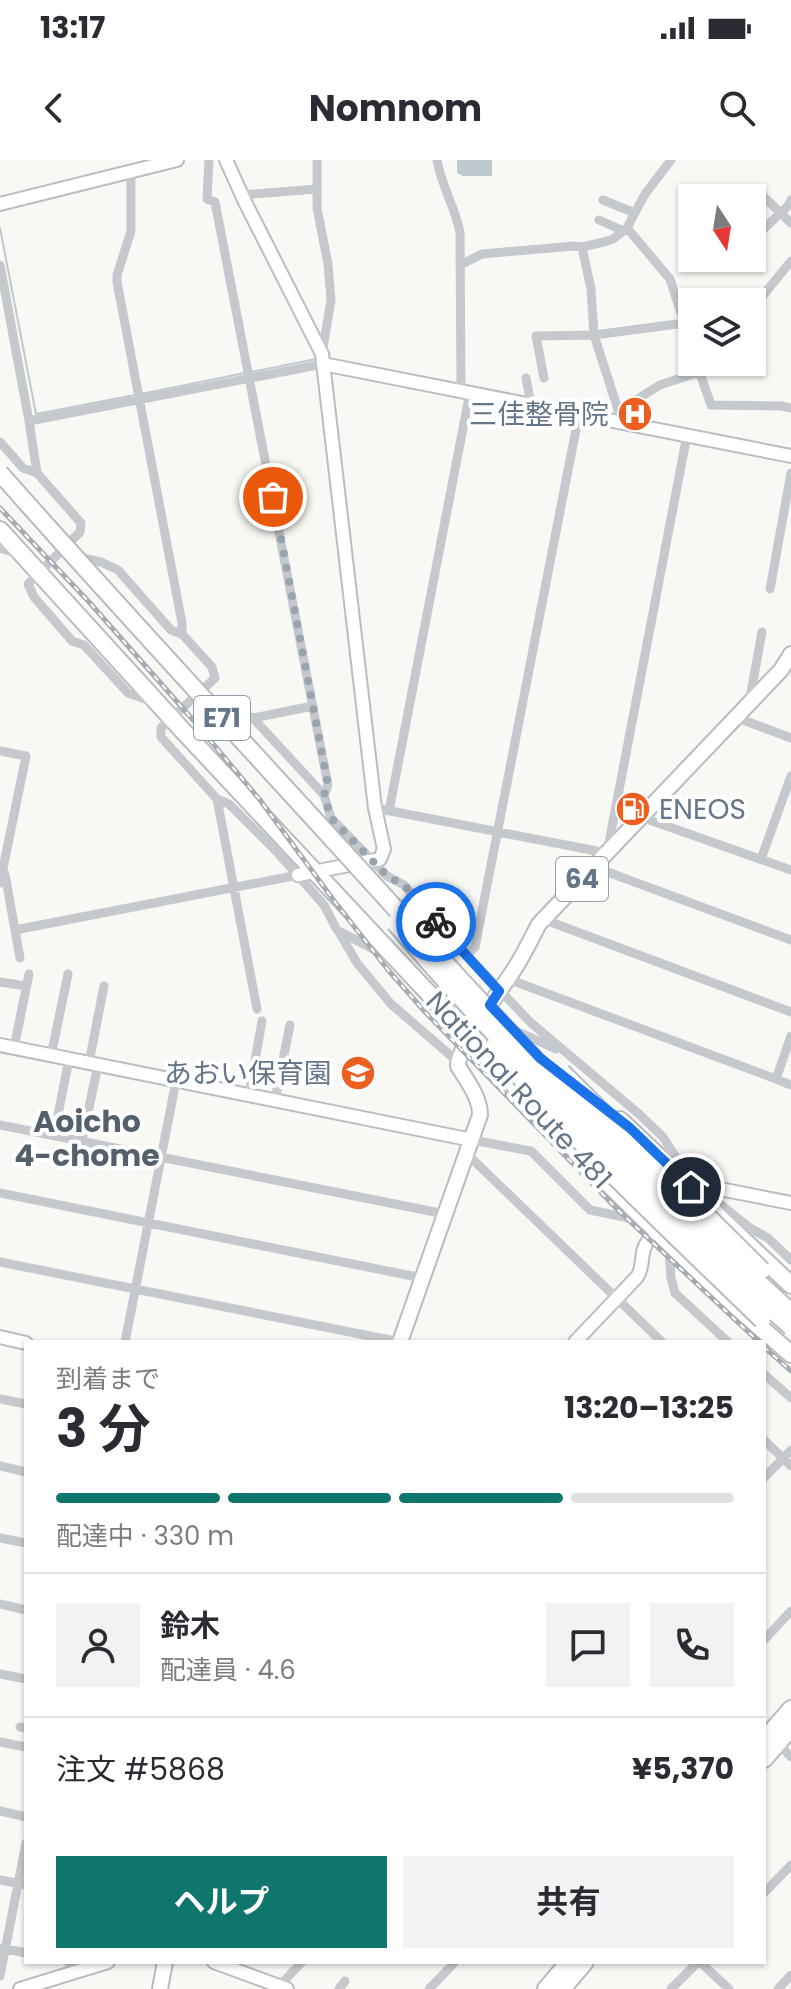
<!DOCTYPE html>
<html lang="ja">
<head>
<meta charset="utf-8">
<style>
  :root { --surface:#fff; --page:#f2f2f3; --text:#2b2b33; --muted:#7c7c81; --line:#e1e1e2; --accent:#0f766e }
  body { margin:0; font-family:Poppins,"Noto Sans JP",sans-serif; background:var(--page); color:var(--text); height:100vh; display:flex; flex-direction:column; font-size:30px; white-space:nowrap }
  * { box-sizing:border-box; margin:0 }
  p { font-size:26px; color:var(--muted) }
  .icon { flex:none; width:44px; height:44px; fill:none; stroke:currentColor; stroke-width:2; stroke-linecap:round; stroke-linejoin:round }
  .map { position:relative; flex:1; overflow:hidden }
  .side { position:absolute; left:24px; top:1180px; width:742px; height:624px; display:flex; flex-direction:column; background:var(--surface); border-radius:0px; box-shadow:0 2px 6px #0004 }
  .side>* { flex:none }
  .needle { width:52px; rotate:168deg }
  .tools { position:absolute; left:678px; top:24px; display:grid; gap:16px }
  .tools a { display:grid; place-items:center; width:88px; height:88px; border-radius:0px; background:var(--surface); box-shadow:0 2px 6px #0004; font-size:40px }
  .pin { position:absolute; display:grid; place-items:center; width:68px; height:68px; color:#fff; margin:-34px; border:4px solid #fff; border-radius:50%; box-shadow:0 2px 8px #0007 }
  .courier { position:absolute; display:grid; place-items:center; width:80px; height:80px; margin:-40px; border:6px solid #1a73e8; border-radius:50%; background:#fff; color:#222; box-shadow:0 2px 10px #0007 }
  .overview em { font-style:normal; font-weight:700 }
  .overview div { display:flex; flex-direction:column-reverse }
  .overview { display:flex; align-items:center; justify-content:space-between; height:136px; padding:0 32px }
  h1 { font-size:52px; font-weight:700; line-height:60px }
  .bar { display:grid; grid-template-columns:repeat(4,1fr); gap:12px 8px; align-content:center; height:96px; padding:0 32px }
  .bar i { height:10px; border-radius:6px; background:var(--line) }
  .bar .selected { background:var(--accent) }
  .bar p { grid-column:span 4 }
  .line { display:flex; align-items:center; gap:20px; padding:0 32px; border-top:2px solid var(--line) }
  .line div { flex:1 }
  .round { display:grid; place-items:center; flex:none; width:84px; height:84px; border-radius:0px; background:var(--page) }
  .primary-button { display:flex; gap:16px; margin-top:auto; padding:16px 32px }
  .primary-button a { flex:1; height:92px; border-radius:0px; background:var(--accent); color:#fff; font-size:32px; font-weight:700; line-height:92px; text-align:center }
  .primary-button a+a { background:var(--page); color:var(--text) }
  .status { display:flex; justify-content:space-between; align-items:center; height:56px; padding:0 40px; background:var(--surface); direction:ltr }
  .status svg { height:22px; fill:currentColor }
  header { display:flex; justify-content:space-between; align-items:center; height:104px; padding:0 32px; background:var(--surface); font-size:36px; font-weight:700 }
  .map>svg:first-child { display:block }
</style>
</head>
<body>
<div class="status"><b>13:17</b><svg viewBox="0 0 49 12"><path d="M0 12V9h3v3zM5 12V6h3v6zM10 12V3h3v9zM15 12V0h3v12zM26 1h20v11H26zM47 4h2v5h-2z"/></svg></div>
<header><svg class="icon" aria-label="back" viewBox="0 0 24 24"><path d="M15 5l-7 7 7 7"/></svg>Nomnom<svg class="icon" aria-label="search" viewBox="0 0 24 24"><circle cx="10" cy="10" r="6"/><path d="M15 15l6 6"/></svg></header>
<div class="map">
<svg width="791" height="1829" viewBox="0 0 791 1829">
  <rect width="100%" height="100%" fill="#f8f8f5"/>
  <path fill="#bfcacf" d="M 457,0 L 492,0 L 492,16 L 463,16 L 457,13 Z"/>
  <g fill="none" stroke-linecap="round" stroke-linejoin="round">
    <path stroke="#bfcacf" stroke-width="2" d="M 0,68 L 36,254 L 135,235
      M 251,212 L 316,199
      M 141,234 L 245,213"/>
    <g stroke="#b9bec3" stroke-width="16">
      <path id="secondary" d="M 226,0 L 245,42 L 322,194 L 375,648 L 384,689 L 380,699 L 298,715
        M 0,44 L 177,0
        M 323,204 L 791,296
        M 0,885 L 472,980
        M 720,1029 L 791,1043
        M 0,1177 L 26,1183
        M 575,1182 L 637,1117 C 645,1106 639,1092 648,1081
        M 214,1802 L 287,1829
        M 20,1829 L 108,1802"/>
    </g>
    <g stroke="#b8bcc0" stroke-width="18">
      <path id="primary" d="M 400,1182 L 480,955 C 480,937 467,921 458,906 C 458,885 502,829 515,808 C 524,794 531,779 539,764 L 781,510 L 791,494
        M 160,1829 L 165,1802"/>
    </g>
    <g stroke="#b7bbbe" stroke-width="20">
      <path id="highway" d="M 0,370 L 184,572 L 592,1008 L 724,1136 L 791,1194
        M 620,960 L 691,1027 L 721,1059 L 791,1125
        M 764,1580 L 791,1549
        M 764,1599 L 791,1568
        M 546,1829 L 569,1802
        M 562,1829 L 585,1802"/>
    </g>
    <path stroke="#c5c9cd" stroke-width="9" d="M 209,0 L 207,39 L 215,42 L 328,625 L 324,635
      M 317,0 L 317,48 L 328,104 L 331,140 L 322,194
      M 437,0 C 441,25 455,47 460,72 L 461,231
      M 131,11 L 131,71 L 117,115 L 117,122 L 182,463 L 182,474
      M 242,35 L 317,29
      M 763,36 L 791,63
      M 603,40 L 635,53
      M 599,60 L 624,71
      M 627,68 L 670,119 L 692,187
      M 752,80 L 788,46 L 791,40
      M 582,87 L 591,129 L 594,175 L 622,262
      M 0,105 L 29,261 L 323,204
      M 460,105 L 482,94 L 574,86 L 582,87 L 604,82 L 613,79 L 627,68 L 645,34 L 671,0
      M 752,149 L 791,101
      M 696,202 L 711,245 L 781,246 L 791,248
      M 526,218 L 530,239 L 529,244
      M 544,218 L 536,176 L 594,175 L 685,163
      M 618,251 L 660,225 L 699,212 L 713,202
      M 29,261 L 37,313
      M 0,282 L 23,308 L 37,313 L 81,363 L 80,372 L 28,424 L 34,437 L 72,481 L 84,485 L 128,533 L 151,541
      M 0,388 L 19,394
      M 82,398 L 101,402 L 118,410 L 171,470 L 182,474 L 212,507 L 215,518 L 161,568 L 161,577 L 217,639 L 257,849
      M 770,429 L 791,313
      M 749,543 L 762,472
      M 218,545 L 253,558 L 324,635 L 331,658 L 387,716 L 404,725 L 441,768 L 530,862 L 639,954 L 663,977 L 684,1010 L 691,1017
      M 735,557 L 791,578
      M 253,558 L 313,546
      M 0,591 L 26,596 L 0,723
      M 217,639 L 229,644 L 277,692 L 324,745 L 337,770 L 388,797
      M 375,648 L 607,693 L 687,275
      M 389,651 L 470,232
      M 641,657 L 791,710
      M 761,699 L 791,616
      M 594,707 L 791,780
      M 5,714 L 20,798
      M 545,757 L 548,761 L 791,852
      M 15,770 L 298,715
      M 339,772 L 357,803 L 391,844 L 457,901
      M 467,796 L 475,787 L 579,254
      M 508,819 L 776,919 L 791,876
      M 0,822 L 26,826
      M 512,869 L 556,889
      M 14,888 L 29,814
      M 51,896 L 68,814
      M 89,903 L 104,826
      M 776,919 L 791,925
      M 249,935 L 262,861
      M 275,940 L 290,865
      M 0,965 L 445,1054
      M 54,975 L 69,899
      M 472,980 L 531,991 L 590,1050 L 634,1059 L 640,1064
      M 82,981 L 98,905
      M 467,994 L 662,1182
      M 0,1033 L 422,1118
      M 710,1036 L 750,1068 L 768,1078 L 791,1100
      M 664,1083 L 669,1091 L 671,1118 L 675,1133 L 728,1182
      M 0,1102 L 400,1182
      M 125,1182 L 176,921
      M 764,1214 L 791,1238
      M 0,1239 L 26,1244
      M 764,1280 L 791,1306
      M 0,1306 L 26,1312
      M 764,1318 L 791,1290
      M 0,1378 L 26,1383
      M 0,1444 L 26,1450
      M 764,1480 L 791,1451
      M 0,1514 L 26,1519
      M 20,1567 L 26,1568
      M 0,1582 L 26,1587
      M 778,1583 L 791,1597
      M 0,1651 L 26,1657
      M 0,1720 L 26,1725
      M 764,1733 L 791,1705
      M 2,1788 L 26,1793
      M 68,1802 L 91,1807
      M 700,1802 L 729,1829
      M 0,1816 L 26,1683
      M 279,1826 L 302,1802
      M 339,1829 L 345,1821
      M 429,1829 L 455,1802
      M 671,1829 L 698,1802
      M 778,1829 L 791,1815"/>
    <use href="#secondary" stroke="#fff" stroke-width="12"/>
    <use href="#primary" stroke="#fff" stroke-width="14"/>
    <use href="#highway" stroke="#fff" stroke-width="16"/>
    <g stroke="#a5abb2" stroke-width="5">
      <path id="rail" d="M 0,348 L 90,443 L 194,561 L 260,640 L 335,742 L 389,811 L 426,853 L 619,1051 L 759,1182
        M 764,1187 L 791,1211"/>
    </g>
    <use href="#rail" stroke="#fff" stroke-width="2" stroke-dasharray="6" stroke-linecap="butt"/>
    <g stroke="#b7bbbe" stroke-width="20" stroke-linecap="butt">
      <path id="highway-bridge" d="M 0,313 C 113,441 230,567 345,693 C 488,851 633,1009 791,1152
        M 395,763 C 447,825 503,884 560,942 C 635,1020 711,1096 791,1167
        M 493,887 C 577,984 670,1071 762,1160
        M 562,912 L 762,1110"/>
    </g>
    <use href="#highway-bridge" stroke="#fff" stroke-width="16"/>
  </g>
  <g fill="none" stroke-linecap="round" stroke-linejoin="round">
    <path stroke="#98a4ae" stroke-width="8" stroke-dasharray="0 14.4" d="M 273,337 L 328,625 L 324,635 L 331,658 L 387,716 L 404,725 L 436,762"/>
    <path stroke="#1a73e8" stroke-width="10" d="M 436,762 L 499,831 L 490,845 L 540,898 L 630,968 L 691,1027"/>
  </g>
  <defs>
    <g id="hospital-disc" transform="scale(1.8)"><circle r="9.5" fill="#ed5f20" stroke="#fff"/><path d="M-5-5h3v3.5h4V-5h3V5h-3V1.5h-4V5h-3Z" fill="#fff"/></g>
    <g id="fuel-disc" transform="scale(1.8)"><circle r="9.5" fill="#ed5f20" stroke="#fff"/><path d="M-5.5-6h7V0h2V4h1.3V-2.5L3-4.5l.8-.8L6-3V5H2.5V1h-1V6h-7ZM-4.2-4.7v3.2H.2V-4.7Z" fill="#fff"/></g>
    <g id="school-disc" transform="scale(1.8)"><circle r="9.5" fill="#ed5f20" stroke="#fff"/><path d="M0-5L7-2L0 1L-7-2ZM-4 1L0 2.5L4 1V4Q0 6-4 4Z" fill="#fff"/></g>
  </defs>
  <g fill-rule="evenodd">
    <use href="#hospital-disc" x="635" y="254"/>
    <use href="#fuel-disc" x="633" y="649"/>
    <use href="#school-disc" x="358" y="913"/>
  </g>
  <g text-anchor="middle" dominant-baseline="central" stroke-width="8" stroke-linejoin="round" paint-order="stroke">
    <g fill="#fff" stroke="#939fac" stroke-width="2">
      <rect x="194" y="536" width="56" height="44" rx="6"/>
      <rect x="556" y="697" width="52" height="44" rx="6"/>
    </g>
    <g font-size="26" font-weight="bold" fill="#657688">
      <text x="222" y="558">E71</text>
      <text x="582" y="719">64</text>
    </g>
    <g font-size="28" fill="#657688" stroke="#fff" text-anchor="end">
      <text x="609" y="254">三佳整骨院</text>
      <text x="659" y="649" text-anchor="start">ENEOS</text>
      <text x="332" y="913">あおい保育園</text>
    </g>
    <g font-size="28" fill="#657688" stroke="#fff">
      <text transform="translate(519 930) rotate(47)">National Route 481</text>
    </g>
    <g font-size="30" font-weight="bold" fill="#54606c" stroke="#fff">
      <text x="87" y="961">Aoicho<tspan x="87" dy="34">4-chome</tspan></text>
    </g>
  </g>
</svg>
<div class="tools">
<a><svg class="needle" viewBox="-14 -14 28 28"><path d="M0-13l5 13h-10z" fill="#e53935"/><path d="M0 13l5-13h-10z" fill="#7c7c81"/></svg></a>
<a><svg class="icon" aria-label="layers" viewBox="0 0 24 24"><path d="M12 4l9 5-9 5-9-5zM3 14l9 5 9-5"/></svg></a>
</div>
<div class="pin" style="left:273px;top:337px;background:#ea580c"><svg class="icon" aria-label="bag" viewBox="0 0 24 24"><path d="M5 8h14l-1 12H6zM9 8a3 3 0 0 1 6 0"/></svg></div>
<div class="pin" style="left:691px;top:1027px;background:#1f2937"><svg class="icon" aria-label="home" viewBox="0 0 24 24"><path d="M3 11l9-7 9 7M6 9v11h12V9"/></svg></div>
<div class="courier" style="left:436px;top:762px"><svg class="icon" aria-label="bike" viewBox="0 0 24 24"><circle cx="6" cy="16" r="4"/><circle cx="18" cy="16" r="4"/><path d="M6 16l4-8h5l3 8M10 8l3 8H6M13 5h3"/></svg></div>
<section class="side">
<div class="overview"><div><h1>3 分</h1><p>到着まで</p></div><em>13:20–13:25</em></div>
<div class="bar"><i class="selected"></i><i class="selected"></i><i class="selected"></i><i></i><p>配達中 · 330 m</p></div>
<div class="line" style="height:144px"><a class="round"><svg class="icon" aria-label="person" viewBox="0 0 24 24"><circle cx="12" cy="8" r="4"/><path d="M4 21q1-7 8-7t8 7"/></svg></a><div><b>鈴木</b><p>配達員 · 4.6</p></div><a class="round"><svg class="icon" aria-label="chat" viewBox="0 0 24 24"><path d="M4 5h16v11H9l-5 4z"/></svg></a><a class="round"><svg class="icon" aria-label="phone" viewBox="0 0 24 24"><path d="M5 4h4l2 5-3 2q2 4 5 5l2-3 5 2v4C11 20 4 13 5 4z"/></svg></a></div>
<div class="line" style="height:104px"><div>注文 #5868</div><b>¥5,370</b></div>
<div class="primary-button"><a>ヘルプ</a><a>共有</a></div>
</section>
</div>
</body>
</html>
